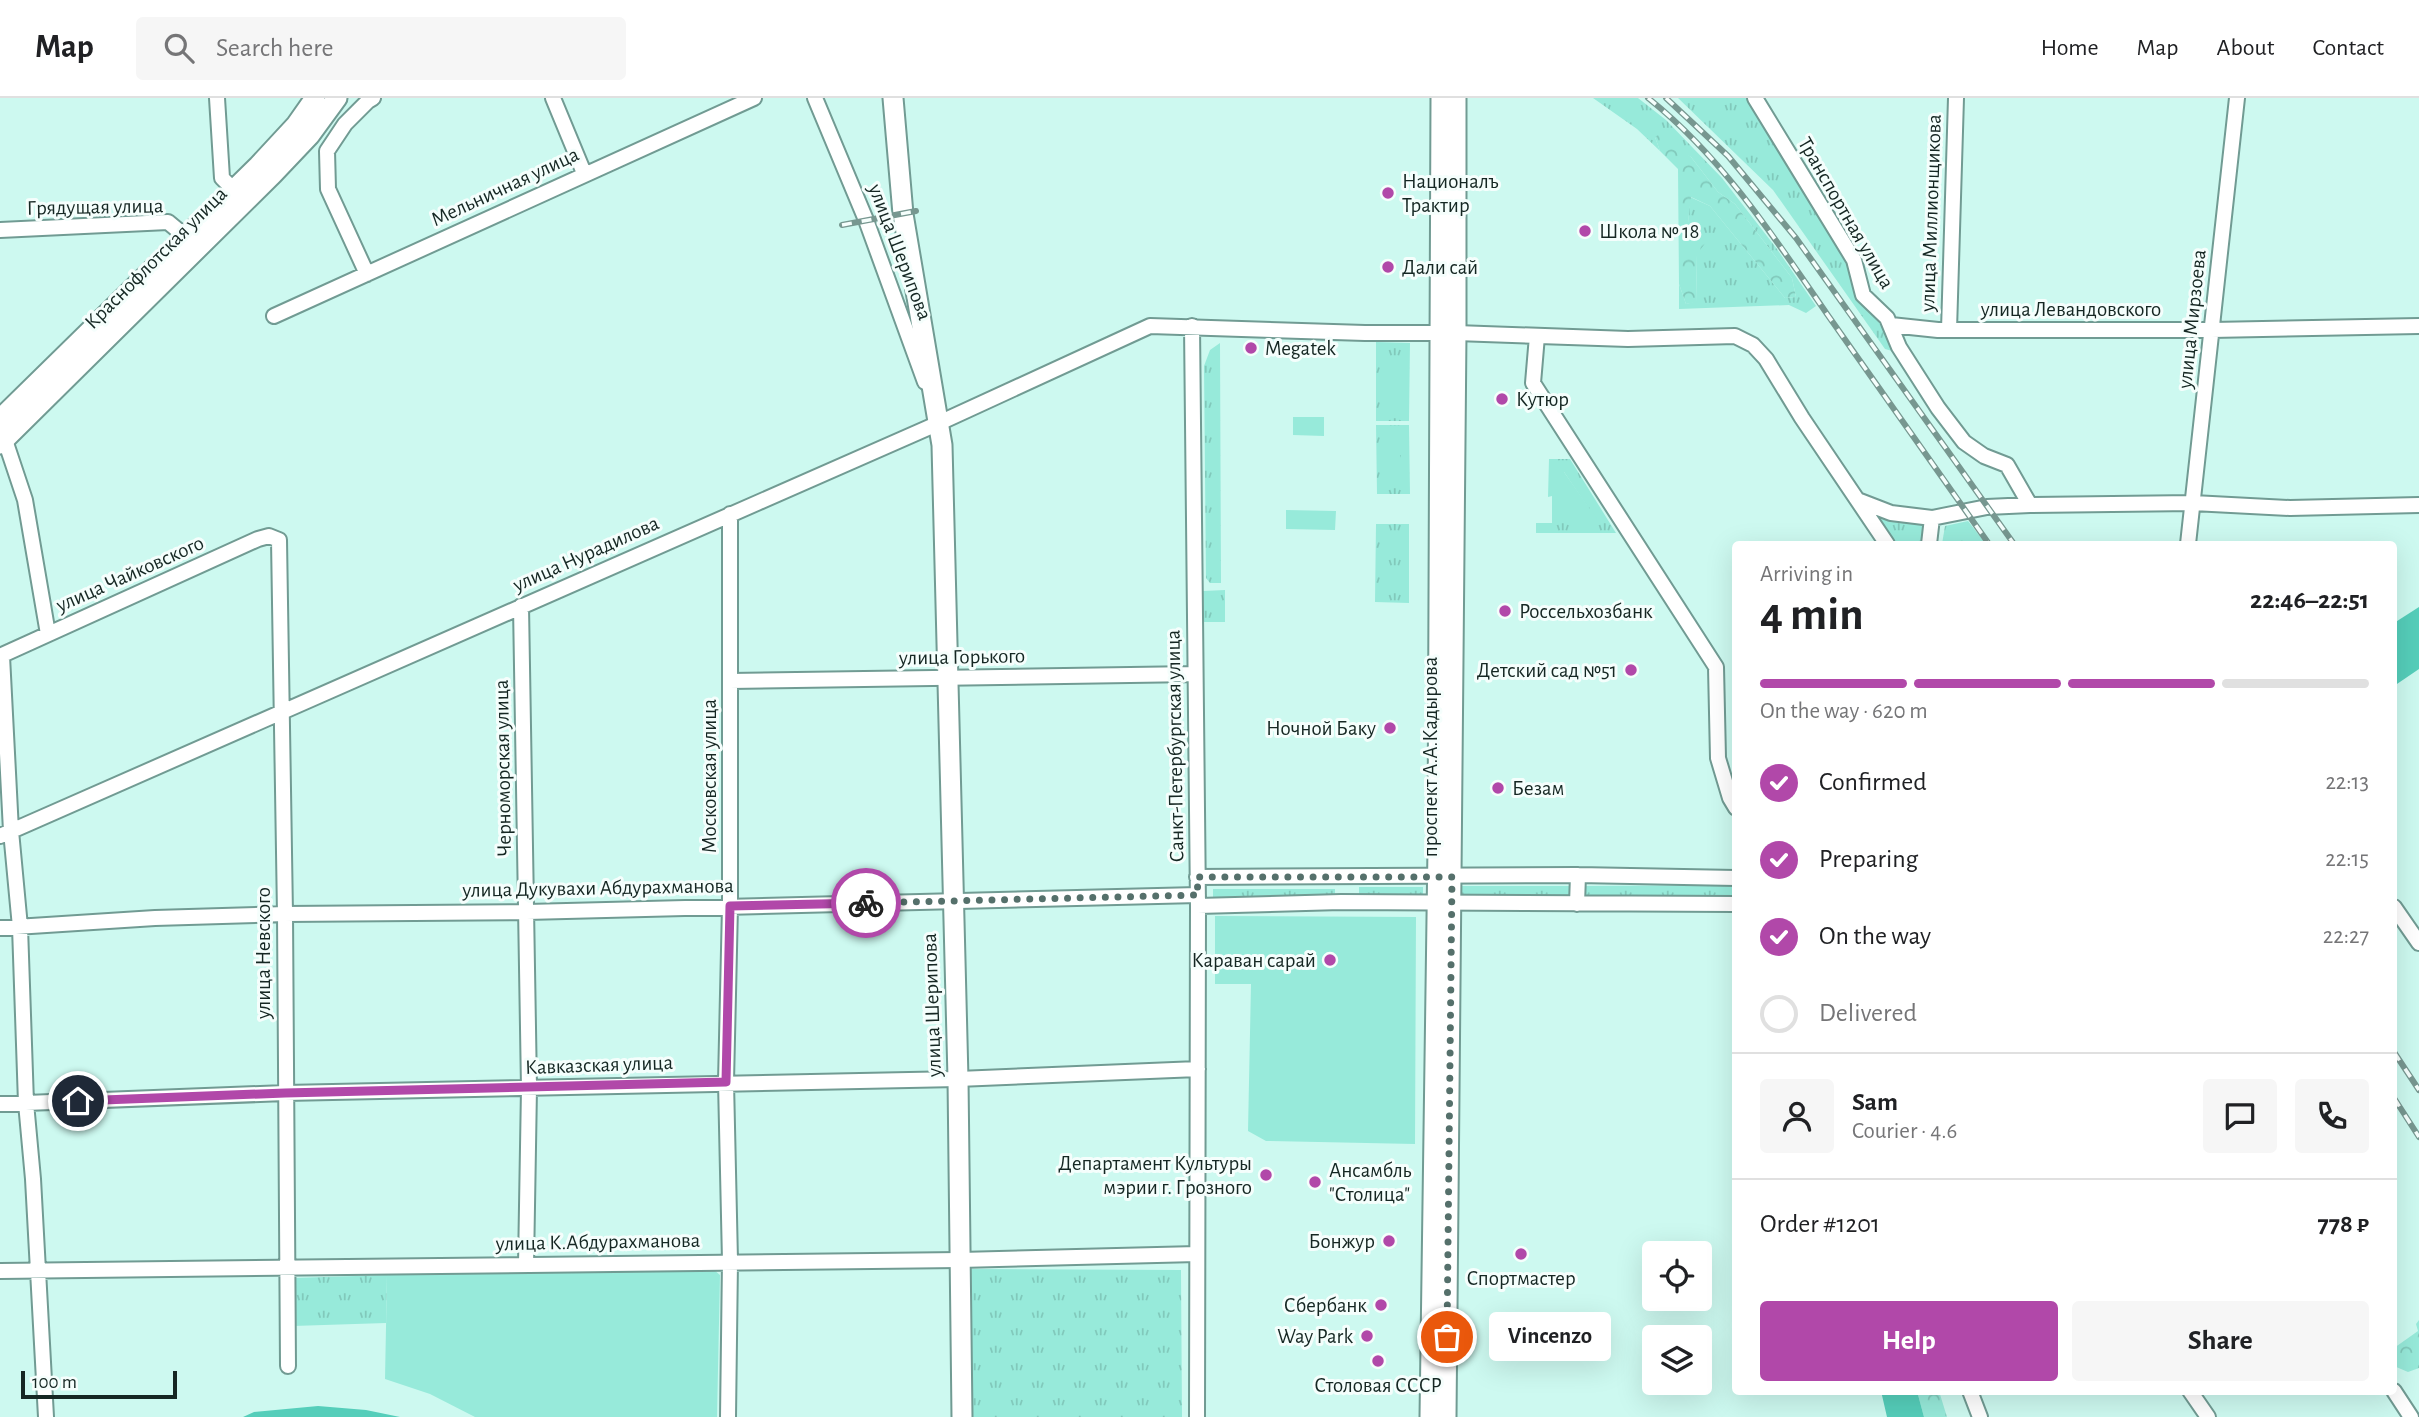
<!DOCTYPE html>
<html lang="en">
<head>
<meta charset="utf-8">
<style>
  :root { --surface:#fff; --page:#f6f6f6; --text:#202124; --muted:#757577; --line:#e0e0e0; --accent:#b148a9 }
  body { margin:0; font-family:"Alegreya Sans",sans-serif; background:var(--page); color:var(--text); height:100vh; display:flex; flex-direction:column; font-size:26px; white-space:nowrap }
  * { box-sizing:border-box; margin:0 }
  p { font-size:23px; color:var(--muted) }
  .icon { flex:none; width:38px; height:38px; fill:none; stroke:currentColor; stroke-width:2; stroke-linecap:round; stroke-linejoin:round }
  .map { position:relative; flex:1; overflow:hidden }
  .side { position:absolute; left:1732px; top:443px; width:665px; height:854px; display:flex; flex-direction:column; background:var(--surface); border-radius:7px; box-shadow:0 7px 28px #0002 }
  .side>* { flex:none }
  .buttons { position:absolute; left:1642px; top:1143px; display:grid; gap:14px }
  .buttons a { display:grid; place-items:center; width:70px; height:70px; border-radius:7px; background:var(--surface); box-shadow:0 7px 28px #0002; font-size:35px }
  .scale { position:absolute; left:21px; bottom:18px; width:156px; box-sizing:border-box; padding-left:7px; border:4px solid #152723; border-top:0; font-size:19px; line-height:24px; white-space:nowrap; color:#152723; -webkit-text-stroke:5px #f5fefc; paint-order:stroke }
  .pin { position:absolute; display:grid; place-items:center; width:60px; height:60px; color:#fff; margin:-30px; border:4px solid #fff; border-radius:50%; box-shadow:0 2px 7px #0007 }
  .courier { position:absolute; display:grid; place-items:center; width:70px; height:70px; margin:-35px; border:5px solid #b148a9; border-radius:50%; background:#fff; color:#222; box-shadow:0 2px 9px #0007 }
  .bubble { position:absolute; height:49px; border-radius:7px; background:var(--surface); box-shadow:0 7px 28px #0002; font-size:23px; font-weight:700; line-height:49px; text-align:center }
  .headline em { font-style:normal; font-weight:700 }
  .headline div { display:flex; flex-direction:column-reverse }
  .headline { display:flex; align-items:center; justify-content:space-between; height:119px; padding:0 28px }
  h1 { font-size:46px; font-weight:700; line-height:52px }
  .bar { display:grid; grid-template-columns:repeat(4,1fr); gap:10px 7px; align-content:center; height:84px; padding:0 28px }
  .bar i { height:9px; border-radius:5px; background:var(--line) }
  .bar .on { background:var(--accent) }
  .bar p { grid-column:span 4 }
  .line { display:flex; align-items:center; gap:18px; padding:0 28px; border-top:2px solid var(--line) }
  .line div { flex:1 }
  .round { display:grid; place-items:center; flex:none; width:74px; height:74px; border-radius:7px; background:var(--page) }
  ol { padding:0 28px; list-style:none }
  li { display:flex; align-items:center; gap:21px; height:77px }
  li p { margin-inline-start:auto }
  li .icon { padding:7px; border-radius:50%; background:var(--accent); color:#fff; stroke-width:4 }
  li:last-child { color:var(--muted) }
  li i { width:38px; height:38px; border:4px solid var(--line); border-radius:50% }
  .primary-button { display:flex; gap:14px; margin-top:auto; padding:14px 28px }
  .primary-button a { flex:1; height:80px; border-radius:7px; background:var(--accent); color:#fff; font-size:28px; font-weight:700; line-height:80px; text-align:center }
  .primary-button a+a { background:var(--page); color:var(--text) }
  header { display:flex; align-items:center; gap:42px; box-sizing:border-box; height:98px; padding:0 35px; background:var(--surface); border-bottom:2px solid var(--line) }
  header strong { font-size:33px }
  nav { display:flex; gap:38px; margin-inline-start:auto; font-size:24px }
  .search { width:490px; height:63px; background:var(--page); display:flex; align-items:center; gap:18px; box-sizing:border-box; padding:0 24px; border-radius:7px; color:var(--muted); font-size:26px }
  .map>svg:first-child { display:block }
</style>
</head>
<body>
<header>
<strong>Map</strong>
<div class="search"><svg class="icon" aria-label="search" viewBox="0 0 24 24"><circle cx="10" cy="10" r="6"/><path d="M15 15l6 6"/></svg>Search here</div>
<nav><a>Home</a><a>Map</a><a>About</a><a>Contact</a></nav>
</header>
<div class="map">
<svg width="2419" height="1319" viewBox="0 0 2419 1319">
  <defs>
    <pattern id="grass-tufts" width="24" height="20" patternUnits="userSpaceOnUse" patternTransform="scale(1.75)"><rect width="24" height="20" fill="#97eada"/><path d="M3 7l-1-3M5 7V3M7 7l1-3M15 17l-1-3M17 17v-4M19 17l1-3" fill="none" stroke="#81c9bb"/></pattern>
    <pattern id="forest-crowns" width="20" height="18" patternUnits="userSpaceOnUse" patternTransform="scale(1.75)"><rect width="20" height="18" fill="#97eada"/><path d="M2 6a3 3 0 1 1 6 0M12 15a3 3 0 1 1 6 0" fill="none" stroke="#81c9bb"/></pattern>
  </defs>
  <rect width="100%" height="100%" fill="#cdf9f0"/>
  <path fill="url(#grass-tufts)" d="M 1593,0 L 1638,0 L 1666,22 L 1722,80 L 1777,151 L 1816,208 L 1806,215 L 1789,207 L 1679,211 L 1679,186 L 1686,206 L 1697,203 L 1696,157 L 1688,125 L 1690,99 L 1710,108 L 1785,200 L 1796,199 L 1792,180 L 1735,106 L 1718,94 L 1691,59 L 1655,39 L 1660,53 L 1637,31 Z
    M 1678,0 L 1749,0 L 1849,164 L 1860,200 L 1887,231 L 1896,254 L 1885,251 L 1773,92 Z
    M 1376,244 L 1410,245 L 1409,323 L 1376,323 Z
    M 1220,245 L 1221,485 L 1210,485 L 1206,480 L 1204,268 L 1210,252 Z
    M 1376,327 L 1409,327 L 1410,396 L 1377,396 Z
    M 1549,361 L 1570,361 L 1616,435 L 1536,435 L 1536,425 L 1597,425 L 1596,421 L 1564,374 L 1552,374 L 1552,398 L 1548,399 Z
    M 1860,403 L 1932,420 L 1929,446 L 1887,446 Z
    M 1968,423 L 1986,446 L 1942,446 L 1945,428 Z
    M 1376,426 L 1409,426 L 1409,505 L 1375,504 Z
    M 1225,492 L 1225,524 L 1203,524 L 1203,493 Z
    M 1736,787 L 1736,798 L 1585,799 L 1585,788 Z
    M 1460,788 L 1572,788 L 1572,800 L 1460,800 Z
    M 1359,789 L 1423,789 L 1423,799 L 1359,799 Z
    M 1213,791 L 1335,791 L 1335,799 L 1213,799 Z
    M 969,1171 L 1181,1172 L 1182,1319 L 971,1319 Z
    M 387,1177 L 386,1225 L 293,1228 L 293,1180 Z"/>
  <path fill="url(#forest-crowns)" d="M 1661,35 L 1691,59 L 1718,94 L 1735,106 L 1792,180 L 1796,199 L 1785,200 L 1710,108 L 1691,99 L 1688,124 L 1695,127 L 1707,143 L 1696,157 L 1697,204 L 1686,206 L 1679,186 L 1678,71 L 1660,53 L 1655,39 Z
    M 2419,1222 L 2419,1270 L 2408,1274 L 2394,1268 L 2394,1250 L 2418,1233 L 2416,1226 Z
    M 1917,1293 L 1939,1293 L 1947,1319 L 1924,1319 Z"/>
  <path fill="#97eada" d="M 1383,279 L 1402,279 L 1402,317 L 1383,317 Z
    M 1293,319 L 1324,319 L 1324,338 L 1293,337 Z
    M 1384,332 L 1400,332 L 1400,367 L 1384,367 Z
    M 1552,374 L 1564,374 L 1597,421 L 1597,425 L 1552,425 Z
    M 1286,412 L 1336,413 L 1335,432 L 1286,431 Z
    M 1215,818 L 1416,819 L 1415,1046 L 1266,1043 L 1248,1033 L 1251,886 L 1215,886 Z
    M 714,1172 L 720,1177 L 717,1319 L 475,1319 L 430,1296 L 385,1281 L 387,1177 Z"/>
  <path fill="#55ceba" d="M 2419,509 L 2419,571 L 2394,588 L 2394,525 Z
    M 1881,1293 L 1917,1293 L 1924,1319 L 1887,1319 Z
    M 318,1308 L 366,1312 L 400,1319 L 243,1319 L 254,1314 Z"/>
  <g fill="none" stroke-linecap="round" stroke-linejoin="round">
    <g stroke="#719b93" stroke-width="18">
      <path id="minor" d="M 217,0 L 222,80 L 234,92
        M 553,0 L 584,75
        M 815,0 L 866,122 L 925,284
        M 1755,0 L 1854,162 L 1863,197 L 1887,220 L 1899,249 L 1938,310 L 1964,344 L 1984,358 L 2007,367 L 2030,407
        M 0,132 L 168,124 L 186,139
        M 367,176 L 328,91 L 327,53 L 345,26 L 368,3 L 373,0
        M 274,218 L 754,0
        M 1891,227 L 1938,232 L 2212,232 L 2419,228
        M 1192,228 L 1198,808 L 1197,1319
        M 1949,232 L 1956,0
        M 1456,235 L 1628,241 L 1735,238 L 1753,247 L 1766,261 L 1802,320 L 1887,446
        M 1537,238 L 1533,285 L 1716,569 L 1718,660 L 1730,700 L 1736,710
        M 3,336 L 25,402 L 48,536
        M 1860,403 L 1891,415 L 1932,420 L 1987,409 L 2030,407 L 2193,405 L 2290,410 L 2419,407
        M 1929,446 L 1932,420
        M 2188,446 L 2237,0
        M 521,508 L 529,990 L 526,1167
        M 0,558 L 258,441 L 269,438 L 279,442 L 285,816 L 288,1268
        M 2,558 L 11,733 L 20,829 L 26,1005 L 33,1081 L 46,1319
        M 730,583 L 1195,576
        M 0,738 L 939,325 L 1150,228 L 1365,235 L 1441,235
        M 1197,779 L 1578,777 L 1736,780
        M 1577,806 L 1578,777
        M 1198,808 L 1341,804 L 1736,806
        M 2394,809 L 2419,845
        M 0,830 L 155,820 L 285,816 L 527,814 L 1198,797
        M 0,1006 L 285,995 L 958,981 L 1198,971
        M 0,1173 L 960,1162 L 1197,1156
        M 1970,1293 L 1980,1319
        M 2190,1293 L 2208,1319
        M 2394,1293 L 2411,1319
        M 728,1319 L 730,1163 L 726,984 L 730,808 L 730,416"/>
    </g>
    <g stroke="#719b93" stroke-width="23">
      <path id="major" d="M 893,0 L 903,116 L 942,347 L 958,981 L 962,1319
        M 0,321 L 258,68 L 296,27 L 315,0
        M 0,346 L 273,76 L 310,37 L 337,0
        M 1430,1319 L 1438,749 L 1441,0
        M 1446,1319 L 1456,235 L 1456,0"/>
    </g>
    <use href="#minor" stroke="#fff" stroke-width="14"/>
    <use href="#major" stroke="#fff" stroke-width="19"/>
    <g stroke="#779790" stroke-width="6">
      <path id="rail" d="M 1648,0 C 1722,59 1774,139 1827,216 C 1881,293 1935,369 1989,446
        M 1666,0 L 1728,58 L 1796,140 L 2014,446
        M 842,127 L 916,113
        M 2394,954 L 2419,992
        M 2394,1000 L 2419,1039"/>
    </g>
    <use href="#rail" stroke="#f5fefc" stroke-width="3.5" stroke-dasharray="10" stroke-linecap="butt"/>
  </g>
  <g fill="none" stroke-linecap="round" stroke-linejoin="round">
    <path stroke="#55706b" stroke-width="7" stroke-dasharray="0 12.6" d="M 866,805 L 1198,797 L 1197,779 L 1452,779 L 1447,1239"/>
    <path stroke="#b148a9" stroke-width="9" d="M 78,1003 L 285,995 L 726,984 L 730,808 L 866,805"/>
  </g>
  <g fill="#b148a9" stroke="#f5fefc" stroke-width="2.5">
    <circle cx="1388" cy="95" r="7"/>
    <circle cx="1585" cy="133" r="7"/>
    <circle cx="1388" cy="169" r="7"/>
    <circle cx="1251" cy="250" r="7"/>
    <circle cx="1502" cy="301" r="7"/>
    <circle cx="1505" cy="513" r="7"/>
    <circle cx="1631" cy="572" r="7"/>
    <circle cx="1390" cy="630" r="7"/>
    <circle cx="1498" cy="690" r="7"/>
    <circle cx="1330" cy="862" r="7"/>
    <circle cx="1266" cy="1077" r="7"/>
    <circle cx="1315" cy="1084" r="7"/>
    <circle cx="1389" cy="1143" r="7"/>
    <circle cx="1521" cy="1156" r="7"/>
    <circle cx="1381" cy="1207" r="7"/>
    <circle cx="1367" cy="1238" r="7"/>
    <circle cx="1378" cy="1263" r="7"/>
  </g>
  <g text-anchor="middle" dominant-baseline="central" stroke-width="6" stroke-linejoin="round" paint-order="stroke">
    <g font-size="21" fill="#152723" stroke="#f5fefc" text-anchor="start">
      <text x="1402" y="83">Националъ<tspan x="1402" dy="24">Трактир</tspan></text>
      <text x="1599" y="133">Школа № 18</text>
      <text x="1402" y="169">Дали сай</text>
      <text x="1265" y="250">Megatek</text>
      <text x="1516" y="301">Кутюр</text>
      <text x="1519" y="513">Россельхозбанк</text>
      <text x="1617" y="572" text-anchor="end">Детский сад №51</text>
      <text x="1376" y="630" text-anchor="end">Ночной Баку</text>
      <text x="1512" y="690">Безам</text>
      <text x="1316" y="862" text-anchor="end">Караван сарай</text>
      <text x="1252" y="1065" text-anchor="end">Департамент Культуры<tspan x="1252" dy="24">мэрии г. Грозного</tspan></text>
      <text x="1329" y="1072">Ансамбль<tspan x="1329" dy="24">"Столица"</tspan></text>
      <text x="1375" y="1143" text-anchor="end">Бонжур</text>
      <text x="1521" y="1180" text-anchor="middle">Спортмастер</text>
      <text x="1367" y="1207" text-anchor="end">Сбербанк</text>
      <text x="1353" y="1238" text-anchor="end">Way Park</text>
      <text x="1378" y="1287" text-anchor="middle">Столовая СССР</text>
    </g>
    <g font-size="21" fill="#152723" stroke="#f5fefc">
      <text transform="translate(505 89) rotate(-25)">Мельничная улица</text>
      <text transform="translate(95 109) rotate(-1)">Грядущая улица</text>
      <text transform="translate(1846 115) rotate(60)">Транспортная улица</text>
      <text transform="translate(1931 115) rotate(-88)">улица Миллионщикова</text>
      <text transform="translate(900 154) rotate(69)">улица Шерипова</text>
      <text transform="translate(156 160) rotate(-45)">Краснофлотская улица</text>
      <text x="2071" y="211">улица Левандовского</text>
      <text transform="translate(2192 221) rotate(-84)">улица Мирзоева</text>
      <text transform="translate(586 456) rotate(-24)">улица Нурадилова</text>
      <text transform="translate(130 476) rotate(-24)">улица Чайковского</text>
      <text transform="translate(962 559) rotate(-1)">улица Горького</text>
      <text transform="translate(1175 648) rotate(-91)">Санкт-Петербургская улица</text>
      <text transform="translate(1430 659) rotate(-90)">проспект А.А.Кадырова</text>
      <text transform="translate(503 670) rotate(-91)">Черноморская улица</text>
      <text transform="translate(709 678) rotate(-90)">Московская улица</text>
      <text transform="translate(598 790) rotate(-1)">улица Дукувахи Абдурахманова</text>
      <text transform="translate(263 855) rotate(-90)">улица Невского</text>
      <text transform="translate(932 907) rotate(-92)">улица Шерипова</text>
      <text transform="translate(599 967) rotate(-2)">Кавказская улица</text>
      <text transform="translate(598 1144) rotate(-1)">улица К.Абдурахманова</text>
    </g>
  </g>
</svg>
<div class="buttons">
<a><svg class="icon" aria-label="locate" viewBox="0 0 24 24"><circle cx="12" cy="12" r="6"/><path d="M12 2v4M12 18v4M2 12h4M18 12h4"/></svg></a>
<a><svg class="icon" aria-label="layers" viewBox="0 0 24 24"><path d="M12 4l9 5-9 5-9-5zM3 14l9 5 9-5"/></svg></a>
</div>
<div class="scale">100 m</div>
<div class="pin" style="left:1447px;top:1239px;background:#ea580c"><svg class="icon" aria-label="bag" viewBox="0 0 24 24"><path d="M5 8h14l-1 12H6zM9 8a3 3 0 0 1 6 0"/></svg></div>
<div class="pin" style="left:78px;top:1003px;background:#1f2937"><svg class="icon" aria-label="home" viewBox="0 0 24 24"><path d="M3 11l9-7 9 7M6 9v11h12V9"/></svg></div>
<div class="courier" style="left:866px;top:805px"><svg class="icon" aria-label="bike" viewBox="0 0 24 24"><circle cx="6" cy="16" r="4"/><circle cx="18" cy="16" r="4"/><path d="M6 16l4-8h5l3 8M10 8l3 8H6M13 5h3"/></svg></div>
<div class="bubble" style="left:1489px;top:1214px;width:122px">Vincenzo</div>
<section class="side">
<div class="headline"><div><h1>4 min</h1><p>Arriving in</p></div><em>22:46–22:51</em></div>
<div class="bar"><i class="on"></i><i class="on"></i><i class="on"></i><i></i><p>On the way · 620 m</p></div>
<ol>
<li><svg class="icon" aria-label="check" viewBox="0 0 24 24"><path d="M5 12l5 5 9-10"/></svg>Confirmed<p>22:13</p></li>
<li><svg class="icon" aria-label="check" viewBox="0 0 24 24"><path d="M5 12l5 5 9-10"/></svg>Preparing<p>22:15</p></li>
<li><svg class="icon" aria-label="check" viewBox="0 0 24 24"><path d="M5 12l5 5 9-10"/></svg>On the way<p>22:27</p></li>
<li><i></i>Delivered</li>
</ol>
<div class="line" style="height:126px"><a class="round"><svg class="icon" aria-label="person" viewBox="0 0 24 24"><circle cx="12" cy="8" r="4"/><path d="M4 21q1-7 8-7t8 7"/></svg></a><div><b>Sam</b><p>Courier · 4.6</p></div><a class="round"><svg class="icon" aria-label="chat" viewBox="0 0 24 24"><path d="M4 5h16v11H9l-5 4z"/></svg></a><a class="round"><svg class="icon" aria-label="phone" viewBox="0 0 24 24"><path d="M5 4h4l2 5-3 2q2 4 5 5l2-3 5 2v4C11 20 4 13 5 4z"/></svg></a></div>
<div class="line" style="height:91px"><div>Order #1201</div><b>778 ₽</b></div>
<div class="primary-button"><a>Help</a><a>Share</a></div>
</section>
</div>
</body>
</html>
